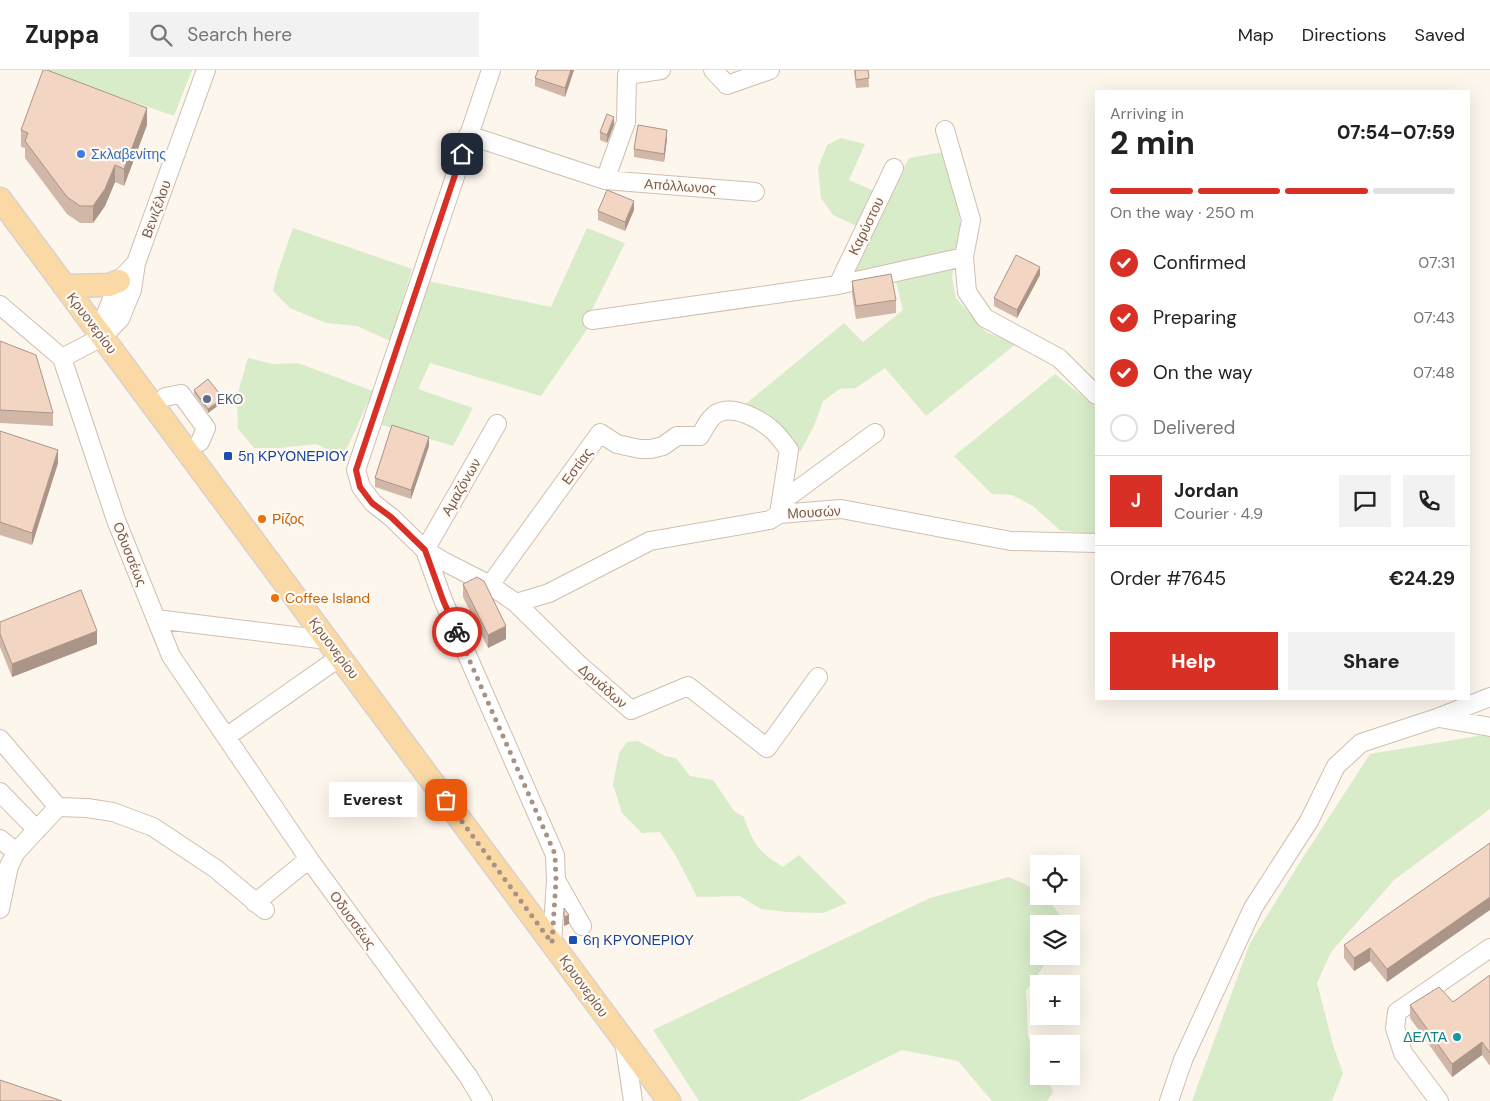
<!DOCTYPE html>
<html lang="en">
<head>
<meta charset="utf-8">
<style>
  :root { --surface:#fff; --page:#f2f2f2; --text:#222; --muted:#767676; --line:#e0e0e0; --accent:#d93025 }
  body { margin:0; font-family:"DM Sans",sans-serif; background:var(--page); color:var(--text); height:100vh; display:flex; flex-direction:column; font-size:19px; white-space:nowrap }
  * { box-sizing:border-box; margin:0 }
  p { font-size:16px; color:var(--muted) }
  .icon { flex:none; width:28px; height:28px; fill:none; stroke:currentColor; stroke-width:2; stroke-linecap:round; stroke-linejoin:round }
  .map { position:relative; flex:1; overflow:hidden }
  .side { position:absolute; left:1095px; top:20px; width:375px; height:610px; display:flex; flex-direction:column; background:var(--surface); border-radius:0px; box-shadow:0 5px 20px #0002 }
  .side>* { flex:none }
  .buttons { position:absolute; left:1030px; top:785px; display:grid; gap:10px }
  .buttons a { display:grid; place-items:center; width:50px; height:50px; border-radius:0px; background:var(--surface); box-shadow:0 5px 20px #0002; font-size:25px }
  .pin { position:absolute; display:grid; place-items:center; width:42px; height:42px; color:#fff; margin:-21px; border-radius:10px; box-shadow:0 2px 8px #0006 }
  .courier { position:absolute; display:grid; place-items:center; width:50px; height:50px; margin:-25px; border:4px solid #d93025; border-radius:50%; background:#fff; color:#222; box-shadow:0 1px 6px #0007 }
  .bubble { position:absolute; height:35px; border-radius:0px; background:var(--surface); box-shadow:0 5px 20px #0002; font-size:16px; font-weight:800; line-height:35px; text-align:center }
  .head em { font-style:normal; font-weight:800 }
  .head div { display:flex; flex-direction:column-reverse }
  .head { display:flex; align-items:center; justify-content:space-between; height:85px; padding:0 15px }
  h1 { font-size:32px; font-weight:800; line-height:38px }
  .bar { display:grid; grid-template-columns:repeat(4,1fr); gap:8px 5px; align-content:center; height:60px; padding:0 15px }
  .bar i { height:6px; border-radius:4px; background:var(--line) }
  .bar .active { background:var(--accent) }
  .bar p { grid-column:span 4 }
  .line { display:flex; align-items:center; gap:12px; padding:0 15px; border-top:1px solid var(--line) }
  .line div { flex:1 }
  .round { display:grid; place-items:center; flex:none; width:52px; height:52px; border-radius:0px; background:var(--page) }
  ol { padding:0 15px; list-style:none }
  li { display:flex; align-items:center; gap:15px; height:55px }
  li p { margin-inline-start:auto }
  li .icon { padding:5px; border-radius:50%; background:var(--accent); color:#fff; stroke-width:4 }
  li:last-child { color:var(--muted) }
  li i { width:28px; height:28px; border:2px solid var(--line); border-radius:50% }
  .button { display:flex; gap:10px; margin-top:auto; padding:10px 15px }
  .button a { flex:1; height:58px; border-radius:0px; background:var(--accent); color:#fff; font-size:20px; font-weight:800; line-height:58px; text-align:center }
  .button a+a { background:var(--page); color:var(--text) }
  header { display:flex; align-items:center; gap:30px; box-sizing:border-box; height:70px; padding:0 25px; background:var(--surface); border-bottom:1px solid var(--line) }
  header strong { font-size:24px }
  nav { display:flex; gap:28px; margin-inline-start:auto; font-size:18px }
  .search { width:350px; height:45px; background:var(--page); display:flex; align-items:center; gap:12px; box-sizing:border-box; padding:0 18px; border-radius:0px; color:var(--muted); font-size:19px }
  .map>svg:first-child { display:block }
</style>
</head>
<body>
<header>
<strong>Zuppa</strong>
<div class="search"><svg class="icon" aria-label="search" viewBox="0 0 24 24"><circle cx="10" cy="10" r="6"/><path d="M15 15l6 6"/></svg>Search here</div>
<nav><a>Map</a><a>Directions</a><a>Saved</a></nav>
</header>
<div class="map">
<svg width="1490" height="1031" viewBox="0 0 1490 1031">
  <rect width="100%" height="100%" fill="#fdf6ec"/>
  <path fill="#d8ecc9" d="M 43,0 L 192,0 L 174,46 Z
    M 841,68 L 865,74 L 849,110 L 888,127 L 909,88 L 943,82 L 957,125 L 961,158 L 952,207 L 956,228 L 986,262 L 1016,274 L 926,346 L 885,298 L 856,318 L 840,319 L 823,331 L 814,356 L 800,382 L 781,359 L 743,336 L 844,253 L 863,272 L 903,240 L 895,208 L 850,205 L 871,163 L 833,145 L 821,128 L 818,98 L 827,75 Z
    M 293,158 L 412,199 L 390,271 L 357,256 L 326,253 L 290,238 L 273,221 L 278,201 Z
    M 587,158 L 625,173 L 592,240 L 588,258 L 541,326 L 430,293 L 418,319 L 473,338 L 453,376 L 382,355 L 428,211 L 551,237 Z
    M 248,288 L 273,294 L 298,293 L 373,321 L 343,387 L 316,374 L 280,378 L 254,378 L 238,359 L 237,326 Z
    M 1055,304 L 1096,337 L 1096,464 L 1061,461 L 1033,436 L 1012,425 L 992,424 L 954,386 Z
    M 1490,664 L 1490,739 L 1394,810 L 1331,882 L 1317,913 L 1333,975 L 1343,1003 L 1332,1031 L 1192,1031 L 1250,873 L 1302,789 L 1370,684 Z
    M 638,671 L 665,686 L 676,688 L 690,706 L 713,710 L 734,741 L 744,747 C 752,772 760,784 783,797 L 799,785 L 847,833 L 823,843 L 786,842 L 761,839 L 740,826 L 697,827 L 676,786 L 660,762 L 642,763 L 622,743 L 613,714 L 619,683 L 627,672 Z
    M 1009,807 L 1039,821 L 1039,826 L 1045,826 L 1061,846 L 1062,854 L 1039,854 L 1039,886 L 1051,886 L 1026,921 L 1028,966 L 1039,991 L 1039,1006 L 1046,1006 L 1053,1022 L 1047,1031 L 992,1031 L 958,991 L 902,980 L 799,1031 L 699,1031 L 653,960 L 930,828 Z"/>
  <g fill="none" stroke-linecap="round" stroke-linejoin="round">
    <g stroke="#d1beb0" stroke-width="20">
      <path id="minor" d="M 491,0 L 356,400 L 361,417 L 373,433 L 391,447 L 425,480 L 443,530 L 555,785 L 556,810 L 552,873
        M 713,0 L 727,15 L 770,0
        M 945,60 L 971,150 L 964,187 L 967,222 L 985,248 L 1059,288 L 1096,325
        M 468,65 L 605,110 L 755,122
        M 605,110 L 626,52 L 627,5 L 661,0
        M 136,193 L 206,0
        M 838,215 L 894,98
        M 0,235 L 62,288
        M 592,250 L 838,215 L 964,187
        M 62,288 L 116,450 L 171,586 L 311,792 L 468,1006 L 483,1031
        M 62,288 L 102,267 L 120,249 L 132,220 L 136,193 L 119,211 L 106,244 L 102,267
        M 165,327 L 181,324 L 206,358 L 200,372
        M 497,354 L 425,480 L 443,491 L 490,515 L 516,533 L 576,592 L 631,640 L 688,616 L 767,678 L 818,607
        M 781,432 L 875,363
        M 490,515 L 600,363 L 617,374 L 640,379 L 651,379 L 663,376 L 677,366 L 700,366 C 705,358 710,345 720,342 C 736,336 759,349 771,359 C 778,364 784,374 789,380 L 779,444
        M 516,533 L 549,523 L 650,471 L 770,450 L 779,444 L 841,439 L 1011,471 L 1096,473
        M 156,549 L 327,570
        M 1439,648 L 1490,657
        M 226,667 L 340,587
        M 0,669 L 58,737
        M 0,722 L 37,760
        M 0,769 L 16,782
        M 556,810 L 582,856
        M 255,833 L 309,789
        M 0,839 L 9,796 L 16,782 L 58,737 L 87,738 L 113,742 L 153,757 L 216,799 L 265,840
        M 624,971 L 633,1031
        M 1169,1031 L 1183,990 L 1253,838 L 1309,751 L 1336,696 L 1361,673 L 1437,648 L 1490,627
        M 1439,1031 L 1403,983 L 1395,958 L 1397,942 L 1490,878"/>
    </g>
    <g stroke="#dad1cd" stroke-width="25">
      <path id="major" d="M 0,129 L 669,1031
        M 64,216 L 109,215 L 119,211"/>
    </g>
    <use href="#minor" stroke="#fff" stroke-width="18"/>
    <use href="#major" stroke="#fbd9a5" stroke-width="22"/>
  </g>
  <path fill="#d1b7a8" d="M 538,0 L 574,0 L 565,27 L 535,16 L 535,8 Z
    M 854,0 L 868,0 L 869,17 L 856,18 Z
    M 147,55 L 124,116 L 115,112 L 105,136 L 93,153 L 80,153 L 67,144 L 25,88 L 25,78 L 21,77 L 21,60 Z
    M 614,55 L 607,73 L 600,70 L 600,62 Z
    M 667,69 L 664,92 L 634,87 L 634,79 Z
    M 634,140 L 625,161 L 598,150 L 598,141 Z
    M 1040,205 L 1017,248 L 994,236 L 994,228 Z
    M 852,211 L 896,230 L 896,243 L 856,249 L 852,224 Z
    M 0,271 L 53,343 L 53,356 L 0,353 Z
    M 194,320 L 223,332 L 208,343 L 194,324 Z
    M 0,361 L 58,393 L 32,475 L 0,465 Z
    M 429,376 L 411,429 L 375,417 L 375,408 Z
    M 463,514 L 506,569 L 488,578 L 463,527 Z
    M 0,552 L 97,574 L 12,607 L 0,577 Z
    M 1490,773 L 1387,912 L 1370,891 L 1354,901 L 1344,888 L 1344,875 Z
    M 1490,905 L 1490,996 L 1482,985 L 1452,1007 L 1410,948 L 1410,935 L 1453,932 Z"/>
  <path fill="#aa9588" d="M 571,0 L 574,0 L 565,27 L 565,18 Z
    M 147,38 L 147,55 L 124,116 L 124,99 Z
    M 614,47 L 614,55 L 607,73 L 607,65 Z
    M 667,60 L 667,69 L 664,92 L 664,84 Z
    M 115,95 L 115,112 L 105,136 L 93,153 L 93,136 Z
    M 634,131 L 634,140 L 625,161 L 625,152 Z
    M 1040,197 L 1040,205 L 1017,248 L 1017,240 Z
    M 223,328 L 223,332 L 208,343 L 208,339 Z
    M 429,367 L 429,376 L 411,429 L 411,420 Z
    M 58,380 L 58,393 L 32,475 L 32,463 Z
    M 506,556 L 506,569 L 488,578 L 488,565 Z
    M 97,561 L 97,574 L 12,607 L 12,594 Z
    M 1490,827 L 1490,840 L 1387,912 L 1387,899 Z
    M 569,845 L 569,854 L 564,856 L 564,847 Z
    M 1370,878 L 1370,891 L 1354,901 L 1354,888 Z
    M 1482,972 L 1482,985 L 1452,1007 L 1452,994 Z"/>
  <path fill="#f3d5c3" stroke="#aa9588" d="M 43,0 L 47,0 L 147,38 L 124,99 L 115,95 L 105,119 L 93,136 L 80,136 L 67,127 L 25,71 L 28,63 L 21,60 Z
    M 538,0 L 571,0 L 565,18 L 535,8 Z
    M 855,0 L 868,0 L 869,8 L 856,10 Z
    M 607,44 L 614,47 L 607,65 L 600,62 Z
    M 638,55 L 667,60 L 664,84 L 634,79 Z
    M 607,120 L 634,131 L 625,152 L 598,141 Z
    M 1016,185 L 1040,197 L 1017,240 L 994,228 Z
    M 891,204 L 896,230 L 856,236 L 852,211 Z
    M 0,271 L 36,285 L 53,343 L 0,340 Z
    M 208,309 L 223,328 L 208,339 L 194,320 Z
    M 392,355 L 429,367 L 411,420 L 375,408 Z
    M 0,361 L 58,380 L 32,463 L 0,452 Z
    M 477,507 L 484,511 L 506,556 L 488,565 L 463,514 Z
    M 81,520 L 97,561 L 12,594 L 0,564 L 0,552 Z
    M 1490,773 L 1490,827 L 1387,899 L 1370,878 L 1354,888 L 1344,875 Z
    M 564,838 L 569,845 L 564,847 Z
    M 1490,905 L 1490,983 L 1482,972 L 1452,994 L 1410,935 L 1439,917 L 1453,932 Z
    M 0,1010 L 62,1031 L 0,1031 Z"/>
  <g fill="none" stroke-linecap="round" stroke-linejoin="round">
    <path stroke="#a89285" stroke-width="5" stroke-dasharray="0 9" d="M 446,730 L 552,873 L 556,810 L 555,784 L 457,562"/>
    <path stroke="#d93025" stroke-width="6" d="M 457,562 L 443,530 L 425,480 L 391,447 L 372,433 L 360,417 L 356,400 L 462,84"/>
  </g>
  <circle fill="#3f7fe0" stroke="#fffaf3" stroke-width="2" cx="81" cy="84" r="5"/>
  <circle fill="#5c6f8a" stroke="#fffaf3" stroke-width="2" cx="207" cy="329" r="5"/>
  <g fill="#1a4fb4" stroke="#fffaf3" stroke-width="2">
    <rect x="223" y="381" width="10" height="10" rx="2.5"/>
    <rect x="568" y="865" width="10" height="10" rx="2.5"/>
  </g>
  <g fill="#e8710a" stroke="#fffaf3" stroke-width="2">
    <circle cx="262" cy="449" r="5"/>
    <circle cx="275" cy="528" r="5"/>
  </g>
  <circle fill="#0f9aa8" stroke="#fffaf3" stroke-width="2" cx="1457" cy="967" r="5"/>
  <g text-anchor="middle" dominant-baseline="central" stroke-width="4.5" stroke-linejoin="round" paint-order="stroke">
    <g font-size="14" fill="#366cbe" stroke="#fffaf3" text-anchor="start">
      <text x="91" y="84">Σκλαβενίτης</text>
    </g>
    <g font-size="14" fill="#7a5c4d" stroke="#fffaf3">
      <text transform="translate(680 116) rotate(4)">Απόλλωνος</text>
      <text transform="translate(156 139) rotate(-70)">Βενιζέλου</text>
      <text transform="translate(866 156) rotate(-64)">Καρύστου</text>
      <text transform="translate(92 253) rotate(53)">Κρυονερίου</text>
      <text transform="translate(577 396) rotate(-54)">Εστίας</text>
      <text transform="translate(461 417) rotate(-60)">Αμαζόνων</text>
      <text transform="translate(814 442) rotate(-3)">Μουσών</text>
      <text transform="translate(130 484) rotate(68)">Οδυσσέως</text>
      <text transform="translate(334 578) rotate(53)">Κρυονερίου</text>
      <text transform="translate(603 616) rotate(41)">Δρυάδων</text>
      <text transform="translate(353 850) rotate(54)">Οδυσσέως</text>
      <text transform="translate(584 916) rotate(54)">Κρυονερίου</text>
    </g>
    <g font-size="14" fill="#4e5e75" stroke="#fffaf3" text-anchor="start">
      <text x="217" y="329">EKO</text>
    </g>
    <g font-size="14" fill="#164399" stroke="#fffaf3" text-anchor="start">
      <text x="238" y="386">5η ΚΡΥΟΝΕΡΙΟΥ</text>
      <text x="583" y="870">6η ΚΡΥΟΝΕΡΙΟΥ</text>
    </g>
    <g font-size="14" fill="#c56008" stroke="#fffaf3" text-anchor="start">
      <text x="272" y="449">Ρίζος</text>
      <text x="285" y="528">Coffee Island</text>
    </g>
    <g font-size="14" fill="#0d838f" stroke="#fffaf3" text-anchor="end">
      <text x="1447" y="967">ΔΕΛΤΑ</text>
    </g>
  </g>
</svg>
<div class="buttons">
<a><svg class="icon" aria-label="locate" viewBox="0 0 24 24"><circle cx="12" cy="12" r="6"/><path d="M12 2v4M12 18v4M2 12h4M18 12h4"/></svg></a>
<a><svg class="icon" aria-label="layers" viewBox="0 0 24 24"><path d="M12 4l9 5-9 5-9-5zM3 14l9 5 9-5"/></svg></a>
<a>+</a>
<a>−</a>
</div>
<div class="pin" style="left:446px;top:730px;background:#ea580c"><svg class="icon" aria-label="bag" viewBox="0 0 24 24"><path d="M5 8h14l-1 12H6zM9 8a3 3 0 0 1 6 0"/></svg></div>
<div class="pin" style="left:462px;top:84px;background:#1f2937"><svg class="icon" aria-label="home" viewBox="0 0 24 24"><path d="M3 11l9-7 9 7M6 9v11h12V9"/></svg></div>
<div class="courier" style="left:457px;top:562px"><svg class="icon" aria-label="bike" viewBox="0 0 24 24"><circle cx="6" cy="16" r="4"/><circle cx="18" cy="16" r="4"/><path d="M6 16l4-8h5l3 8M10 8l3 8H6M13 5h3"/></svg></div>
<div class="bubble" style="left:329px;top:712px;width:88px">Everest</div>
<section class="side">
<div class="head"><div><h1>2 min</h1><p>Arriving in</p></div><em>07:54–07:59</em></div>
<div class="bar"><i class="active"></i><i class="active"></i><i class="active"></i><i></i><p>On the way · 250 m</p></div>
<ol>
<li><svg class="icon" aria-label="check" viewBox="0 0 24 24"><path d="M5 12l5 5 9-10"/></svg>Confirmed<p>07:31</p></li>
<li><svg class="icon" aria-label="check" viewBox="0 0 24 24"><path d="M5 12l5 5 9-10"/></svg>Preparing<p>07:43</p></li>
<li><svg class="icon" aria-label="check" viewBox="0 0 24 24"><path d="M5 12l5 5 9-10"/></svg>On the way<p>07:48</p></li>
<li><i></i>Delivered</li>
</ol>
<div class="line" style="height:90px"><b class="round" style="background:var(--accent);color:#fff">J</b><div><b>Jordan</b><p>Courier · 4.9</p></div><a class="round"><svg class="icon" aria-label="chat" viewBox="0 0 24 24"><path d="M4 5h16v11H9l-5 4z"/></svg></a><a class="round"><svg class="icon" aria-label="phone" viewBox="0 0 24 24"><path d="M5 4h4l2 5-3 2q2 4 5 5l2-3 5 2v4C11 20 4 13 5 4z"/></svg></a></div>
<div class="line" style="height:65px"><div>Order #7645</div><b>€24.29</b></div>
<div class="button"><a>Help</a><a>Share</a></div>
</section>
</div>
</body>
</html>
